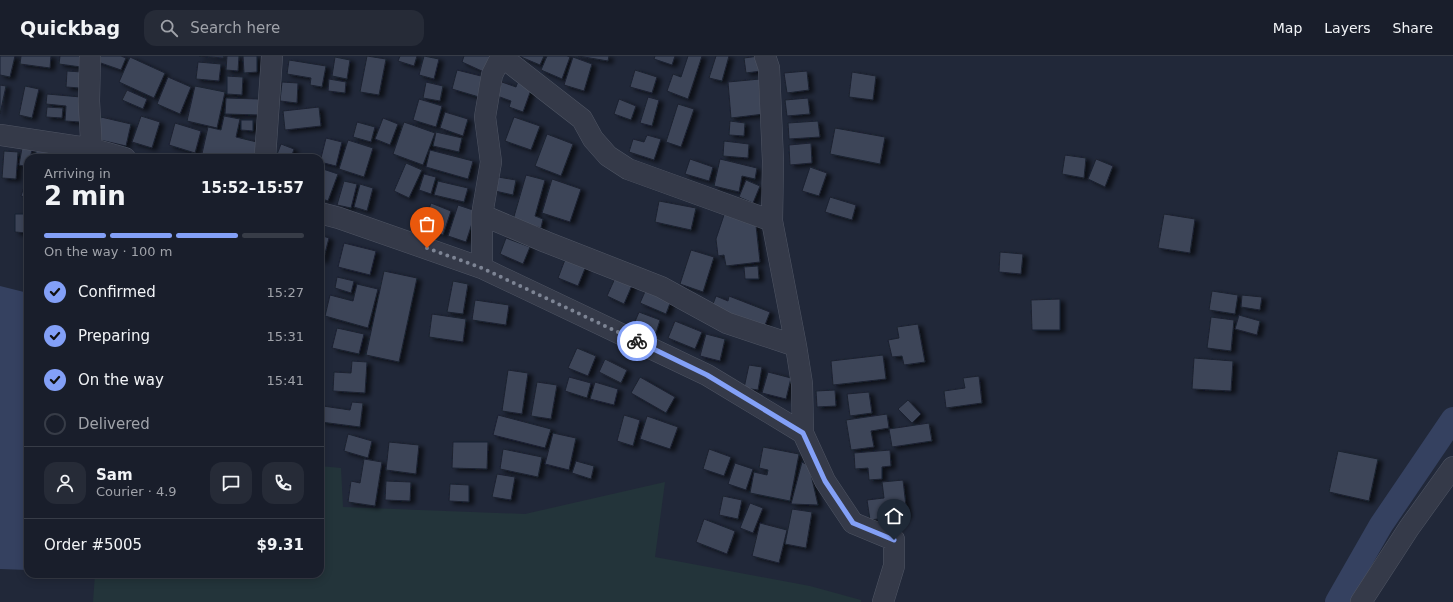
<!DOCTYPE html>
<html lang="en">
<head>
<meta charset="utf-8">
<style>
  :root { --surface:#191e2b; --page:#262b37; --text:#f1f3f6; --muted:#9fa2a9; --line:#373c47; --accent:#83a0f7 }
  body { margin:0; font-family:"DejaVu Sans",sans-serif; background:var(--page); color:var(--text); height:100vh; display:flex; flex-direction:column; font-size:15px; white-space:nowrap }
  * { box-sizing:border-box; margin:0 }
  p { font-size:13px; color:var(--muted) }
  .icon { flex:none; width:22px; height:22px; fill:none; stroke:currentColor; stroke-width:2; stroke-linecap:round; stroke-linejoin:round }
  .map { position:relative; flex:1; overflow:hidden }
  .drawer { position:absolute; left:24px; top:98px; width:300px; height:424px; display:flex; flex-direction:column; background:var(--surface); border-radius:12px; box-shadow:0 2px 10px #0003,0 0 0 1px var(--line) }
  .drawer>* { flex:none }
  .pin { position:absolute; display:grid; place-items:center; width:34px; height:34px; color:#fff; margin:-41px -17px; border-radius:50% 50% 50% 0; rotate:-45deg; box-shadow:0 0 4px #0007 }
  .pin .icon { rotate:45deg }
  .courier { position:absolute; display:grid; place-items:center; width:40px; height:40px; margin:-20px; border:3px solid #83a0f7; border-radius:50%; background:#fff; color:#222; box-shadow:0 1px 5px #0007 }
  .overview em { font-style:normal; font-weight:700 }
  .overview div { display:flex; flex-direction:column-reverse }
  .overview { display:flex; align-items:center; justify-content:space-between; height:68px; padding:0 20px }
  h1 { font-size:26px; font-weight:700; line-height:30px }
  .bar { display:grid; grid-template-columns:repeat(4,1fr); gap:6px 4px; align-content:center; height:48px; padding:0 20px }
  .bar i { height:5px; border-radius:3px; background:var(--line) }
  .bar .current { background:var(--accent) }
  .bar p { grid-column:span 4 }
  .line { display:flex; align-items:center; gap:10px; padding:0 20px; border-top:1px solid var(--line) }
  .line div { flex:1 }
  .round { display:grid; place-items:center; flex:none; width:42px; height:42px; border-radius:12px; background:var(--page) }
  ol { padding:0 20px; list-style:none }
  li { display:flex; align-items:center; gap:12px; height:44px }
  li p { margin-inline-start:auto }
  li .icon { padding:4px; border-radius:50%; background:var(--accent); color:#111; stroke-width:4 }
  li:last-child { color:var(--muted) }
  li i { width:22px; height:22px; border:2px solid var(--line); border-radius:50% }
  header { display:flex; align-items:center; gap:24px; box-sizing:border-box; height:56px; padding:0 20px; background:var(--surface); border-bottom:1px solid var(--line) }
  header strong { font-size:19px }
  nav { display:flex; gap:22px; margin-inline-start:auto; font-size:14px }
  .search { width:280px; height:36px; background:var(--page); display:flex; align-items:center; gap:10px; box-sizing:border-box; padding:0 14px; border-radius:12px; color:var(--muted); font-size:15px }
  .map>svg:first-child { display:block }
</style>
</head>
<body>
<header>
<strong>Quickbag</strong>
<div class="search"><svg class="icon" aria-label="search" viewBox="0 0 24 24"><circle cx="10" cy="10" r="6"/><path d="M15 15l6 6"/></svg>Search here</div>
<nav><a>Map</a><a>Layers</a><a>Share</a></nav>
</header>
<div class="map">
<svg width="1453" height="546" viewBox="0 0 1453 546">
  <defs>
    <filter id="shadow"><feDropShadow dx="4.5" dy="2.5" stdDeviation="2" flood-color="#0009"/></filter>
  </defs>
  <rect width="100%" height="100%" fill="#212839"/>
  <path fill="#23343a" d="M 320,410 L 341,412 L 343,451 L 525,458 L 665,426 L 655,501 L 810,530 L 861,544 L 861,546 L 93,546 L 95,518 L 320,518 Z"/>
  <path fill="#354160" d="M 0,230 L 28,237 L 28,514 L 0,513 Z"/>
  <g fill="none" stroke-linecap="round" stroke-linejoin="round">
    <path stroke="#354160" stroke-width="24" d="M 1337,546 L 1381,469 L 1453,363"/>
  </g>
  <path fill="#3d4559" stroke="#1c2230" filter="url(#shadow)" d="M 0,0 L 15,0 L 10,21 L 0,19 Z
    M 21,0 L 51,0 L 50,12 L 20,8 Z
    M 60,0 L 83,0 L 81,11 L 59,8 Z
    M 97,0 L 121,0 L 126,2 L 121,14 L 95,5 Z
    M 199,0 L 224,0 L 223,2 Z
    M 227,0 L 239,0 L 238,15 L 226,14 Z
    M 243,0 L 257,0 L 257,16 L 244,17 Z
    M 367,0 L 386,3 L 379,39 L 360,36 Z
    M 400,0 L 417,0 L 414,10 L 398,5 Z
    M 424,0 L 439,3 L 434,23 L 419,19 Z
    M 464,0 L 490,0 L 484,16 L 462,6 Z
    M 521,0 L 544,0 L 540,9 L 521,1 Z
    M 547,0 L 567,0 L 570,1 L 562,23 L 541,14 Z
    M 578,0 L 609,0 L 608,5 Z
    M 655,0 L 675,0 L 672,9 L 654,3 Z
    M 688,0 L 702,0 L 688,43 L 667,35 L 673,18 L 681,21 Z
    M 716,0 L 729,0 L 722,25 L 709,22 Z
    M 759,0 L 761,15 L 746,17 L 744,2 Z
    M 130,1 L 165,17 L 154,42 L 119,26 Z
    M 335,1 L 350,4 L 347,23 L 332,20 Z
    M 573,1 L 592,8 L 584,35 L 564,29 Z
    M 289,4 L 326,10 L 322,31 L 310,29 L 311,22 L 287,18 Z
    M 198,6 L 221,8 L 219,25 L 196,23 Z
    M 457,14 L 485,21 L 479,41 L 452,33 Z
    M 635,14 L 657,21 L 652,37 L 630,31 Z
    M 67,15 L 82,16 L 80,32 L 66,31 Z
    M 807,15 L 809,34 L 787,37 L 784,17 Z
    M 852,16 L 876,20 L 873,44 L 849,41 Z
    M 227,20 L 243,21 L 242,39 L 227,38 Z
    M 168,21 L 191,31 L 180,58 L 157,48 Z
    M 329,23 L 346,26 L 345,37 L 328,35 Z
    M 760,23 L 764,58 L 731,62 L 728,26 Z
    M 518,25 L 532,31 L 523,56 L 509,51 L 511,45 L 497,40 L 502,26 L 516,31 Z
    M 282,26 L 298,27 L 297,47 L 280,45 Z
    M 426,26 L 443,30 L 440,45 L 423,42 Z
    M 0,29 L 6,30 L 0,58 Z
    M 25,30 L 39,33 L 32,62 L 19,59 Z
    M 195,30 L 225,36 L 217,72 L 187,65 Z
    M 127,34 L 147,43 L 143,53 L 122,44 Z
    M 47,38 L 81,41 L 80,66 L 65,65 L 66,50 L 46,48 Z
    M 648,41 L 659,44 L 652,70 L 640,67 Z
    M 226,42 L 260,43 L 260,59 L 225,58 Z
    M 808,42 L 810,58 L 787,60 L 785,44 Z
    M 419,43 L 442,50 L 436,71 L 413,64 Z
    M 619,43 L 636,50 L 631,64 L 614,58 Z
    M 678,48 L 694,53 L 681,91 L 666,86 Z
    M 47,51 L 63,52 L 62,62 L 46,61 Z
    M 319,51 L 321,70 L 285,74 L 283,55 Z
    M 445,56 L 468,63 L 463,80 L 440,72 Z
    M 141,60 L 160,66 L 152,92 L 132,86 Z
    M 224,60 L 240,63 L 236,81 L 261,87 L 258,102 L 201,102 L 208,71 L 221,74 Z
    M 101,61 L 131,68 L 126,90 L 96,83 Z
    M 514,61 L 540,70 L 531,94 L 505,85 Z
    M 383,62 L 398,68 L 390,89 L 375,83 Z
    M 241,64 L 253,64 L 253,75 L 241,74 Z
    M 730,65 L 745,67 L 744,80 L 729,79 Z
    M 818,65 L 820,81 L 789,83 L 788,67 Z
    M 357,66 L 375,71 L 371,86 L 353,81 Z
    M 404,66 L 435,77 L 423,109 L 393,98 Z
    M 175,67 L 201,75 L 195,97 L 169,89 Z
    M 835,72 L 885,81 L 880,108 L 830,98 Z
    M 436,76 L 462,82 L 459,96 L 433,90 Z
    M 547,78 L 573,88 L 561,120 L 535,110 Z
    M 647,79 L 661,83 L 654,104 L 629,96 L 633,83 L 644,86 Z
    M 326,82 L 342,86 L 336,110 L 320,106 Z
    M 348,84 L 373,92 L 364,121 L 339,113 Z
    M 724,85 L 749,88 L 748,102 L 723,100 Z
    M 811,87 L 812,107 L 790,109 L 789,89 Z
    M 281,88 L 294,93 L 291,102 L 276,101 Z
    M 37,90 L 53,92 L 51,102 L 35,102 Z
    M 22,92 L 32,94 L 30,102 L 28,102 L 28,111 L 19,109 Z
    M 57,93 L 70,95 L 69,102 L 55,102 Z
    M 430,94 L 473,105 L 468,123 L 426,111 Z
    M 4,95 L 18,96 L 16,123 L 2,122 Z
    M 1065,99 L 1086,102 L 1084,122 L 1062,118 Z
    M 690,103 L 713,111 L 709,125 L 685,118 Z
    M 720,103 L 757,112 L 755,123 L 742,120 L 739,136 L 714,130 Z
    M 1096,103 L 1113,110 L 1105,131 L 1088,123 Z
    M 406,107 L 422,114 L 409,142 L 394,135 Z
    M 810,111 L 827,117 L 819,140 L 802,135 Z
    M 320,112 L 338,118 L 328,145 L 320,142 Z
    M 424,118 L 436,121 L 431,138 L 419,134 Z
    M 526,119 L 545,124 L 535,160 L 543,163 L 541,172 L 513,164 Z
    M 498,121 L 516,124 L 513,139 L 495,135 Z
    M 552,123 L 581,133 L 570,166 L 542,157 Z
    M 746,124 L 760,130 L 753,147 L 739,141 Z
    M 344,125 L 357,128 L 351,152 L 337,149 Z
    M 438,125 L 468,132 L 464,146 L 434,139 Z
    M 25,128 L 28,129 L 28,142 L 21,140 Z
    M 360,128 L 373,132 L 367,155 L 354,151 Z
    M 830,141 L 856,149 L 852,164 L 825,156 Z
    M 659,145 L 696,152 L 691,174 L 655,166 Z
    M 431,147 L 451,155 L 443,179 L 423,171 Z
    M 458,149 L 476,155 L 466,186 L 448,180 Z
    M 725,156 L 755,160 L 760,206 L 726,210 L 724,199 L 718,200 L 716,183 Z
    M 15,158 L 28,158 L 28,177 L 15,176 Z
    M 1164,158 L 1195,163 L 1190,197 L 1158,192 Z
    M 320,179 L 329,182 L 323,205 L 320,204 Z
    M 506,182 L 530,191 L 523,208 L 500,198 Z
    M 344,187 L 376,195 L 370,219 L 338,211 Z
    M 691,194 L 714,201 L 703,236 L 680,228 Z
    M 1000,196 L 1023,198 L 1021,218 L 999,216 Z
    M 566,201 L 586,210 L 578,230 L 558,222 Z
    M 758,210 L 759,223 L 745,223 L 744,211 Z
    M 384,215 L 417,222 L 399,306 L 366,299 Z
    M 616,220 L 633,227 L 624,248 L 607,240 Z
    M 337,221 L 354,225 L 351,237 L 335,232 Z
    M 453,225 L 468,228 L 463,258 L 447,256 Z
    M 357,228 L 378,233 L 368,272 L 325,260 L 330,239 L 353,245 Z
    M 647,231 L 672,242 L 666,258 L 640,247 Z
    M 1212,235 L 1238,239 L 1235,258 L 1209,254 Z
    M 1242,239 L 1262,241 L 1260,254 L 1241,251 Z
    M 716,240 L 728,245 L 729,240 L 770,256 L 762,277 L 710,256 Z
    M 1060,243 L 1060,274 L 1032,274 L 1031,244 Z
    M 475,244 L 509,249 L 506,269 L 472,264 Z
    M 639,256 L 660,264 L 656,277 L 634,268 Z
    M 432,258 L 466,263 L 463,286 L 429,281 Z
    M 1239,259 L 1260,265 L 1257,279 L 1235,273 Z
    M 1211,261 L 1234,264 L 1231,295 L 1207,292 Z
    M 675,265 L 702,276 L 695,293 L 668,282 Z
    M 918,268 L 925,306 L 904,309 L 902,300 L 892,301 L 888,284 L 899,282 L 897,271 Z
    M 337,272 L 364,278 L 359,298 L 332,292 Z
    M 706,278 L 725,283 L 720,305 L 700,300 Z
    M 577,292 L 596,300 L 588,320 L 568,312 Z
    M 883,299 L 886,323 L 833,329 L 831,305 Z
    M 1194,302 L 1233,305 L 1231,335 L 1192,333 Z
    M 605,303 L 627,314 L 621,327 L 599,316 Z
    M 352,305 L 367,306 L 365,337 L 333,335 L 334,316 L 351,317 Z
    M 749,309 L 762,311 L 758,334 L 744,332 Z
    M 508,314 L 528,317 L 522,358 L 502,355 Z
    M 768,316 L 791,322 L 786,343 L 762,337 Z
    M 979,320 L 982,347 L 946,352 L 944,335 L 965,332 L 963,322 Z
    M 569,321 L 591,327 L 587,342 L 565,335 Z
    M 640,321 L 675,341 L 666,357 L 631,337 Z
    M 537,326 L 557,329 L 551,363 L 531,360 Z
    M 595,326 L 618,333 L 614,349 L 590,343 Z
    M 835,334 L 836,350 L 817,351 L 816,335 Z
    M 869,336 L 872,357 L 850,360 L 847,338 Z
    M 908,344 L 921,358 L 912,367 L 898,353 Z
    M 352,346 L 363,347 L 360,371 L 321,366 L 323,350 L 350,354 Z
    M 887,358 L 889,372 L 871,375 L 874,391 L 851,394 L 846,364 Z
    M 498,359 L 551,373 L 545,392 L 493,379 Z
    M 624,359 L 640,364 L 633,390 L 617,385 Z
    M 647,360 L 678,371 L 670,393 L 640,383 Z
    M 929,367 L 932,385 L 892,391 L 889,373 Z
    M 553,377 L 576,382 L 569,414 L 545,408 Z
    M 348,378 L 372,385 L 368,402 L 344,395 Z
    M 389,386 L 419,389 L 416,418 L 386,414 Z
    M 453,386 L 488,386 L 487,413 L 452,412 Z
    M 763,391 L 799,398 L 790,445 L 750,437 L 754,416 L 767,419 L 768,414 L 759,412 Z
    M 503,393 L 542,401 L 538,421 L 500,413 Z
    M 709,393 L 731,401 L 724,420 L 703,413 Z
    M 890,394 L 891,410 L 882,411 L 882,423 L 869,424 L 868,412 L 855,413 L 854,397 Z
    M 1338,395 L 1378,403 L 1369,445 L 1329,436 Z
    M 364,403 L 382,406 L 375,450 L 348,446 L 351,425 L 360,427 Z
    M 576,405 L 594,410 L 591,423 L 572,417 Z
    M 802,406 L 809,410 L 818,449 L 791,448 Z
    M 735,407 L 753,413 L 746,434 L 728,428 Z
    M 497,418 L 515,421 L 511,444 L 492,441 Z
    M 903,424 L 907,459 L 870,464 L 867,444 L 884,442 L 882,426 Z
    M 386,425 L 411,426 L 410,445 L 385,444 Z
    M 450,428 L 469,429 L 469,446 L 449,445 Z
    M 723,440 L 742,444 L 738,463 L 719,459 Z
    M 750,447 L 763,452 L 753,477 L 740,472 Z
    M 792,453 L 812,456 L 806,492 L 785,488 Z
    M 704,463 L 735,475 L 727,498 L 696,486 Z
    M 760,467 L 787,474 L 779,507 L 752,500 Z"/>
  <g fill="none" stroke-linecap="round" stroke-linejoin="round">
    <g stroke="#4f5564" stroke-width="22">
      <path id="street" d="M 90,0 L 89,45 L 92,102
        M 501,0 L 582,63 L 593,83 L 608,100 L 628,113 L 772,165
        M 765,0 L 769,12 L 773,105 L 772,165 L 796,290 L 802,328 L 803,377 L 825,425 L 853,467 L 894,484 L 894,510 L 883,546
        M 0,79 L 93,93 L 125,102
        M 265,102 L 272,0
        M 320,157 L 339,162 L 482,212 L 707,319 L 803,377
        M 482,159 L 546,186 L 661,231 L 727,267 L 796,290
        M 482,212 L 482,159 L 491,106 L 485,61 L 492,19 L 501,1
        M 1361,546 L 1409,472 L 1453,411"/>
    </g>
    <use href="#street" stroke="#353a49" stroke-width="21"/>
  </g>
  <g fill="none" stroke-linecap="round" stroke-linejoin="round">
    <path stroke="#7d8494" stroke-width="4" stroke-dasharray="0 7.2" d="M 427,192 L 482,212 L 637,285"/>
    <path stroke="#83a0f7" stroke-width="5" d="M 637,285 L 707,319 L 803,377 L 825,425 L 853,467 L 894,484"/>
  </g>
</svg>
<div class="pin" style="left:427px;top:192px;background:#ea580c"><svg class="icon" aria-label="bag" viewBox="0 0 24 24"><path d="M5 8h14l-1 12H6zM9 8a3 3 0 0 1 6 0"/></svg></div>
<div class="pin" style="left:894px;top:484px;background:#1f2937"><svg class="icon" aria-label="home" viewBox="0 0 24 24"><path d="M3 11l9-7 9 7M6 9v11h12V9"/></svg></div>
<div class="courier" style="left:637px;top:285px"><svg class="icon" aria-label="bike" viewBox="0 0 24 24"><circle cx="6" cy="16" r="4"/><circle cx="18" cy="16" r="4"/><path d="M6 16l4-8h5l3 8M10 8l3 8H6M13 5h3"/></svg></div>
<section class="drawer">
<div class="overview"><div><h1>2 min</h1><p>Arriving in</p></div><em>15:52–15:57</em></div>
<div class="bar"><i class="current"></i><i class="current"></i><i class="current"></i><i></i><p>On the way · 100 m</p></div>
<ol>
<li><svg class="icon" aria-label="check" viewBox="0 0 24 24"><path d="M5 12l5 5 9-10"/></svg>Confirmed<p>15:27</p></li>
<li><svg class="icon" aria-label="check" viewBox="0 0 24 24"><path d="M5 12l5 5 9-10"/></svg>Preparing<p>15:31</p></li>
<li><svg class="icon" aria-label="check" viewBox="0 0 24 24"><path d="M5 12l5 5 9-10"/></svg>On the way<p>15:41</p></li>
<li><i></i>Delivered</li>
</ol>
<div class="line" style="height:72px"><a class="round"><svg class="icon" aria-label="person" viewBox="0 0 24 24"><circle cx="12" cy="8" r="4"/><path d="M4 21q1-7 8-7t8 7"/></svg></a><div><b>Sam</b><p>Courier · 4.9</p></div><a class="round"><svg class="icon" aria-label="chat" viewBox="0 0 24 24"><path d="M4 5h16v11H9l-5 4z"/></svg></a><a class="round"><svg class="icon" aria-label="phone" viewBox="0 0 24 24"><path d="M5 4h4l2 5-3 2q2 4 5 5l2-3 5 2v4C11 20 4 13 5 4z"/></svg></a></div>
<div class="line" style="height:52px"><div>Order #5005</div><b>$9.31</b></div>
</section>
</div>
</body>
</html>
